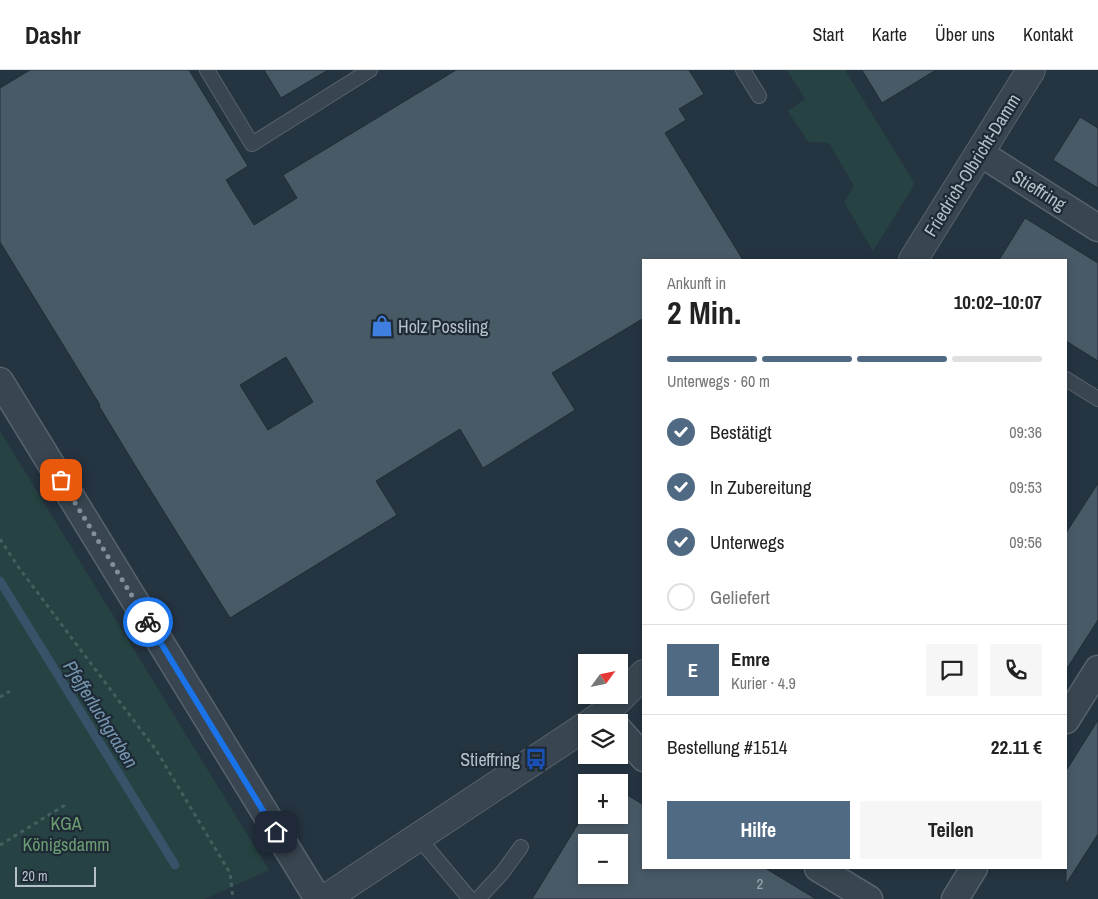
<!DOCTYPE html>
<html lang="de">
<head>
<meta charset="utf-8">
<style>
  :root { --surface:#fff; --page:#f6f6f6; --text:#222; --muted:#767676; --line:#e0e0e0; --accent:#516a84 }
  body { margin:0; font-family:"Archivo Narrow",sans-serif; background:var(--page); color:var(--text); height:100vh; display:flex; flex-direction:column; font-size:19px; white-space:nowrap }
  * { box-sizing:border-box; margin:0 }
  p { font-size:16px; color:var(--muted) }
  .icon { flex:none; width:28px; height:28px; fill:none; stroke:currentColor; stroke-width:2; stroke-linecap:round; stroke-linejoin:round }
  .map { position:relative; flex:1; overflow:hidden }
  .sheet { position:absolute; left:642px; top:189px; width:425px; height:610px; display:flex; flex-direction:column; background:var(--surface); border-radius:0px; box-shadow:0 2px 8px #0003 }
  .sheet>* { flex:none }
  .needle { width:32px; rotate:57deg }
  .fabs { position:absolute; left:578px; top:584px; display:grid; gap:10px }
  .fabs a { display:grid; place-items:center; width:50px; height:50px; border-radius:0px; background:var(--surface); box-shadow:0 2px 8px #0003; font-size:25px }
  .scale { position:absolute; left:15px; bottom:12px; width:81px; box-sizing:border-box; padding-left:5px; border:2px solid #b6c0cb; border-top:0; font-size:14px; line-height:18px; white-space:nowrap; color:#b6c0cb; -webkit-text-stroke:4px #1e2b36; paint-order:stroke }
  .pin { position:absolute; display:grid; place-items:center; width:42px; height:42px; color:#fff; margin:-21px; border-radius:10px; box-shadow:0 2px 8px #0006 }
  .courier { position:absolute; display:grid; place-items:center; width:50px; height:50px; margin:-25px; border:4px solid #1a73e8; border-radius:50%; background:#fff; color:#222; box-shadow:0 1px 6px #0007 }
  .overview em { font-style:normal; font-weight:700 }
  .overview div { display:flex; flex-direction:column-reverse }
  .overview { display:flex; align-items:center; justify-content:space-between; height:85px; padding:0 25px }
  h1 { font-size:32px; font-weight:700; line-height:38px }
  .bar { display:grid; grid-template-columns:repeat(4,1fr); gap:8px 5px; align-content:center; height:60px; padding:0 25px }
  .bar i { height:6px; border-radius:4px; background:var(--line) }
  .bar .on { background:var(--accent) }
  .bar p { grid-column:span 4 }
  .line { display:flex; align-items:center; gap:12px; padding:0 25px; border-top:1px solid var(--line) }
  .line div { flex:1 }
  .round { display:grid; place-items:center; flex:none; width:52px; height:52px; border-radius:0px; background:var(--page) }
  ol { padding:0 25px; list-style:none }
  li { display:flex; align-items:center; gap:15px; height:55px }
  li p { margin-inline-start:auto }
  li .icon { padding:5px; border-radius:50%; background:var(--accent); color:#fff; stroke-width:4 }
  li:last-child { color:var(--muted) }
  li i { width:28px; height:28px; border:2px solid var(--line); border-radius:50% }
  .button { display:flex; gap:10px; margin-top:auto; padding:10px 25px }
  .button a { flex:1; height:58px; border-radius:0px; background:var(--accent); color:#fff; font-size:20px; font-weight:700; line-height:58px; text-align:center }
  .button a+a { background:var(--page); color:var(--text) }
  header { display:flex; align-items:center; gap:30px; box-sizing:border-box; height:70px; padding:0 25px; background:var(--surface); border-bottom:1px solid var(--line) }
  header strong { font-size:24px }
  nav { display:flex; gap:28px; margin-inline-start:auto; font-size:18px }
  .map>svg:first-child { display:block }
</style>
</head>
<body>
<header>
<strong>Dashr</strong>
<nav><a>Start</a><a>Karte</a><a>Über uns</a><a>Kontakt</a></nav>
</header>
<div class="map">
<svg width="1098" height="829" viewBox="0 0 1098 829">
  <rect width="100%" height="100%" fill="#253441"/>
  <path fill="#274242" d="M 787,0 L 845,0 L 915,114 L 873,181 L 844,132 L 854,116 L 829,73 L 808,72 L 788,41 L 805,29 Z
    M 0,361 L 269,800 L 205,829 L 0,829 Z"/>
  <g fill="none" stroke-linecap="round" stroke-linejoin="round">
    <path stroke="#385269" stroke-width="9" d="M 0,511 L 175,795"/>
  </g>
  <path fill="#495a67" stroke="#202d38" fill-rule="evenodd" d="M 30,0 L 189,0 L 248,96 L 226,110 L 254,155 L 297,128 L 283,105 L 456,0 L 689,0 L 704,24 L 679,39 L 686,50 L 665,63 L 743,190 L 644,190 L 644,248 L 552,303 L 575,340 L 483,398 L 460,359 L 376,411 L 397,445 L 230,548 L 136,397 L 99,336 L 100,335 L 0,172 L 0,18 ZM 286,287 L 313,332 L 268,360 L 240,315 Z
    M 264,0 L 328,0 L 281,28 Z
    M 862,0 L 936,0 L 882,33 Z
    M 1080,47 L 1098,58 L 1098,118 L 1053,90 Z
    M 1025,148 L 1098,193 L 1098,291 L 1066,271 L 1066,190 L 999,190 Z
    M 1098,413 L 1098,550 L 1066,600 L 1066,463 Z
    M 1098,650 L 1098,764 L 1066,814 L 1066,701 Z
    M 619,720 L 644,735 L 644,798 L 765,798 L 816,829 L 532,829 L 586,741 L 586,745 L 619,745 ZM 586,772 L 619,772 L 619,805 L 586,805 Z"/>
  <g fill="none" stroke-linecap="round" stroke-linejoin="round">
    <g stroke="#57636e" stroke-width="16">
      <path id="service" d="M 207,0 L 252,74 L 370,0
        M 743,0 L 759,26
        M 1066,309 L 1098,329
        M 418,767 L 470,829
        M 478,829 L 502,803 L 521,777"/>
    </g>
    <g stroke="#57636e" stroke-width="29">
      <path id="minor" d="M 980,83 L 1098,158
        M 0,311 L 318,829
        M 1066,650 L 1098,599
        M 619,660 L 644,688
        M 818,798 L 869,829
        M 955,829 L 974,798"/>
    </g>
    <g stroke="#57636e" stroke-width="30">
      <path id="tertiary" d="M 913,190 L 1031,0
        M 592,652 L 604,644 L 644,604
        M 325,829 L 586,656"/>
    </g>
    <path stroke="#455e5e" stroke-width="3" stroke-dasharray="4 4" stroke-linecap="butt" d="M 0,469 L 19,498 L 156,680 L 230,803 L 233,829
      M 0,627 L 10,621
      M 0,775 L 65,735"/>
    <use href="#service" stroke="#394651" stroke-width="14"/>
    <use href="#minor" stroke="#394651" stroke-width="26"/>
    <use href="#tertiary" stroke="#394651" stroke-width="28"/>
  </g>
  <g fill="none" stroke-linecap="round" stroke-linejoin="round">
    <path stroke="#838f9b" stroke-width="5" stroke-dasharray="0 9" d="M 61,410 L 148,552"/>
    <path stroke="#1a73e8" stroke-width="6" d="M 148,552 L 276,762"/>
  </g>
  <defs>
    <g id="shop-bare" transform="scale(1.725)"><path d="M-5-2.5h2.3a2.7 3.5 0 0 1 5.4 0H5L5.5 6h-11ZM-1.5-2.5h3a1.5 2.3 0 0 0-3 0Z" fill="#3f7fe0" stroke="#1e2b36" stroke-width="2.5" paint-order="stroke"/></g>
    <g id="bus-bare" transform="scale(1.725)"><path d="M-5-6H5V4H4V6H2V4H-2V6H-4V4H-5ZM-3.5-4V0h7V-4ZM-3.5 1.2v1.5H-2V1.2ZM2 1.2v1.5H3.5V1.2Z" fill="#1a4fb4" stroke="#1e2b36" stroke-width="2.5" paint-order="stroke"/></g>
  </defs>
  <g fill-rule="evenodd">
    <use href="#shop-bare" x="382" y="256"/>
    <use href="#bus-bare" x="536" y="689"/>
  </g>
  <g text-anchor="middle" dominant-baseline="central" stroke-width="4.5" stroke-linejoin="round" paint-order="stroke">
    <g font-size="15" fill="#9ba6b2">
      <text x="760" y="813">2</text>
    </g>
    <g font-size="18" fill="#b6c0cb" stroke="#1e2b36">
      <text transform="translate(972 95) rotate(-58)">Friedrich-Olbricht-Damm</text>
      <text transform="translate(1039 120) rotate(32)">Stieffring</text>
    </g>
    <g font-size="18" fill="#b6c0cb" stroke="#1e2b36" text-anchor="start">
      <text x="398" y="256">Holz Possling</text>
      <text x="520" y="689" text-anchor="end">Stieffring</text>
    </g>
    <g font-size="18" fill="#6c9d72" stroke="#1e2b36">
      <text x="66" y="753">KGA<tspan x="66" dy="21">Königsdamm</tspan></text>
    </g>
    <g font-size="19" font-style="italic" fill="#7595af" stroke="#1e2b36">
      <text transform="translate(101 644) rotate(58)">Pfefferluchgraben</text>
    </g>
  </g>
</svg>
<div class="fabs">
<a><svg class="needle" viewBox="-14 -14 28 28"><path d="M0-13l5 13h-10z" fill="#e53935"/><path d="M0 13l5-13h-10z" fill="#767676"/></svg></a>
<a><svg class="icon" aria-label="layers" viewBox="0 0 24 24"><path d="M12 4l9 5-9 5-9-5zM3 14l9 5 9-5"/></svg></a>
<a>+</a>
<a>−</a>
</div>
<div class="scale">20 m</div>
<div class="pin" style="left:61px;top:410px;background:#ea580c"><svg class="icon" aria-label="bag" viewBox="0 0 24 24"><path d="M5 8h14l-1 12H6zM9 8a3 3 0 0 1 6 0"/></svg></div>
<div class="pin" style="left:276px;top:762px;background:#1f2937"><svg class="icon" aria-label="home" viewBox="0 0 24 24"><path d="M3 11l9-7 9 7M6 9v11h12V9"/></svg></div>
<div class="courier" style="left:148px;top:552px"><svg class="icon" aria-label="bike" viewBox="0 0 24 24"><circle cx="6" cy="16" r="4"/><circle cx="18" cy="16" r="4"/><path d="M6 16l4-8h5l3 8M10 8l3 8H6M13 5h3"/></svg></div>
<section class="sheet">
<div class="overview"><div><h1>2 Min.</h1><p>Ankunft in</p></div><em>10:02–10:07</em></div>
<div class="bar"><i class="on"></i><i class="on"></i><i class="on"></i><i></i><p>Unterwegs · 60 m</p></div>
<ol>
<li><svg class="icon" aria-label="check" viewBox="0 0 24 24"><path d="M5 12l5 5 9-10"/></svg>Bestätigt<p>09:36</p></li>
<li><svg class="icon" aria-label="check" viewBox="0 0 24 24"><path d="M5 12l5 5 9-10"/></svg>In Zubereitung<p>09:53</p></li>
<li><svg class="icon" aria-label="check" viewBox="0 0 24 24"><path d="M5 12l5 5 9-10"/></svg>Unterwegs<p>09:56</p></li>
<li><i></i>Geliefert</li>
</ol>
<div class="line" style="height:90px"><b class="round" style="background:var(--accent);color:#fff">E</b><div><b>Emre</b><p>Kurier · 4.9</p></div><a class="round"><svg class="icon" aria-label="chat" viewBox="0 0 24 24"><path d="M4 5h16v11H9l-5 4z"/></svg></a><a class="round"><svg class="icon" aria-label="phone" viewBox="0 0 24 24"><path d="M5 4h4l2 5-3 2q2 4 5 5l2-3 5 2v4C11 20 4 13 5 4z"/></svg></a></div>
<div class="line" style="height:65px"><div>Bestellung #1514</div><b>22.11 €</b></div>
<div class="button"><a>Hilfe</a><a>Teilen</a></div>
</section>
</div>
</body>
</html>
